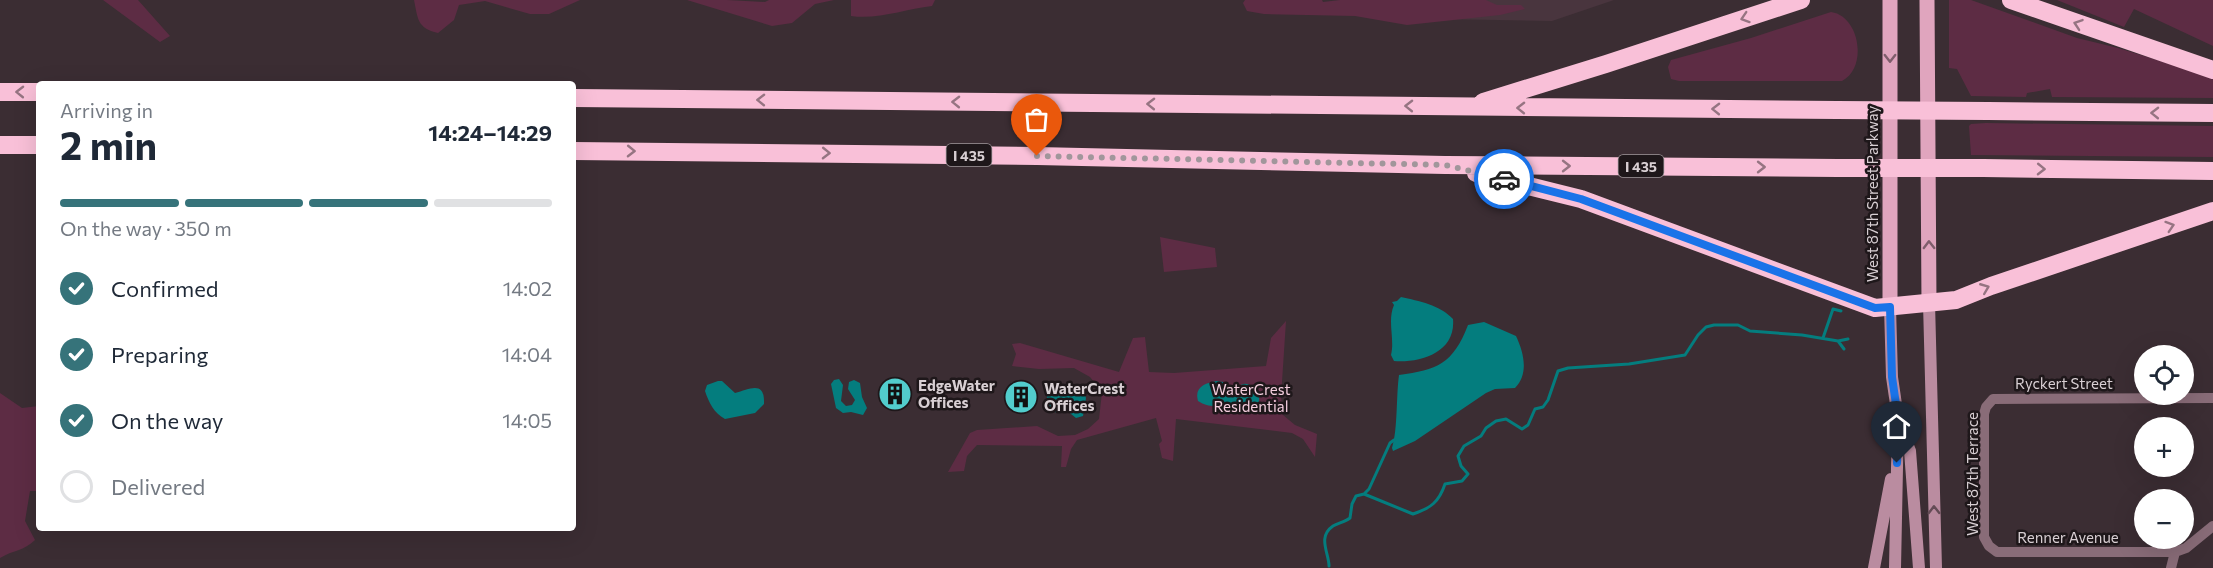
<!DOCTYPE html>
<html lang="en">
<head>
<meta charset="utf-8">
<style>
  :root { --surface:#fff; --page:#f6f6f7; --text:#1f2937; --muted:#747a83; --line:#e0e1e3; --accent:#36737a }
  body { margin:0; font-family:Commissioner,sans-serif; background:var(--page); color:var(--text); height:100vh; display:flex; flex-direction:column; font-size:22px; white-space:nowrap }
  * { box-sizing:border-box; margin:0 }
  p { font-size:20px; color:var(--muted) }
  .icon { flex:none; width:33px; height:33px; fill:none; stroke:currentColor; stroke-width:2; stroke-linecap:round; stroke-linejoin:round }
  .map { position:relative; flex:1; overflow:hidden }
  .details { position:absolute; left:36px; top:81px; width:540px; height:450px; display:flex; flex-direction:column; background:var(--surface); border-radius:6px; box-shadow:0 6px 24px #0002 }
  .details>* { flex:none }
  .tools { position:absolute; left:2134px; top:345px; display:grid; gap:12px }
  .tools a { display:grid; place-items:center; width:60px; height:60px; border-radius:50%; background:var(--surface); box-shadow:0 6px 24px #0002; font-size:30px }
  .pin { position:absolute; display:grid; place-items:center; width:51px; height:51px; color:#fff; margin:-62px -26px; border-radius:50% 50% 50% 0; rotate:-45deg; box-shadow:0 0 6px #0007 }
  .pin .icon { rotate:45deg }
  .courier { position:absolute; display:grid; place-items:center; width:60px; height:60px; margin:-30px; border:4px solid #1a73e8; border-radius:50%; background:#fff; color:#222; box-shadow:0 2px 8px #0007 }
  .head em { font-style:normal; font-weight:700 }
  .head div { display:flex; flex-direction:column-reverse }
  .head { display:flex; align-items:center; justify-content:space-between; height:102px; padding:0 24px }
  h1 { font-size:39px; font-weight:700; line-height:45px }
  .bar { display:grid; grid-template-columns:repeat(4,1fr); gap:9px 6px; align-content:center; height:72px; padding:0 24px }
  .bar i { height:8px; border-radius:4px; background:var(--line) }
  .bar .on { background:var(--accent) }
  .bar p { grid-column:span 4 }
  ol { padding:0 24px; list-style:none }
  li { display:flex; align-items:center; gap:18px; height:66px }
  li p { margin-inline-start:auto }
  li .icon { padding:6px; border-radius:50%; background:var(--accent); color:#fff; stroke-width:4 }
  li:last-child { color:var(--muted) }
  li i { width:33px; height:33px; border:3px solid var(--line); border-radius:50% }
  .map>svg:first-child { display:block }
</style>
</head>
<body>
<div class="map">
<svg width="2213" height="568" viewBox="0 0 2213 568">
  <rect width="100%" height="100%" fill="#3b2d33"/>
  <path fill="#49353e" d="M 1439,0 L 1614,0 L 1552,21 L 1439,19 Z"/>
  <path fill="#5d2c44" d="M 103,0 L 138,0 L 170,36 L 160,42 Z
    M 414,0 L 727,0 L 765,2 L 769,0 L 834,0 L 815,4 L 792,23 L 772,26 L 687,0 L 580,0 L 549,14 L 530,14 L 485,1 L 459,5 L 454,20 L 438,33 C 417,28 418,19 414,0 Z
    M 851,0 L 935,0 L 932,6 C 905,9 878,20 851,16 Z
    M 1245,0 L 1322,0 L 1323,2 L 1340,0 L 1486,0 L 1497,5 L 1521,5 L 1525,9 L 1500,15 L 1407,25 L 1355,16 L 1264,14 L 1247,11 L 1243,3 Z
    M 1949,0 L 1971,0 L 2077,38 L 2118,48 L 2213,77 L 2213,98 L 2052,97 L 2050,89 L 2027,93 L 2026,97 L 1971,96 L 1957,69 L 1949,68 Z
    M 2057,0 L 2213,0 L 2213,46 L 2134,9 L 2124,27 Z
    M 1831,12 C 1860,16 1868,68 1842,81 L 1679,81 L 1671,79 L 1668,67 L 1671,60 L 1751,38 Z
    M 1986,123 L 2213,126 L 2213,157 L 1971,155 L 1969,126 L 1971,124 Z
    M 1160,237 L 1215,248 L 1217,267 L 1164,272 Z
    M 1286,321 L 1281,397 L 1283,415 L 1295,425 L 1317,434 L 1315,457 L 1303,439 L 1292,433 L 1176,419 L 1173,461 L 1162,458 L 1159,444 L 1162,441 L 1156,418 L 1077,440 L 1071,449 L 1066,467 L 1061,467 L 1062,446 L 977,445 L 967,456 L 964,471 L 948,472 L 970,433 L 977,430 L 1037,426 L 1058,436 L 1075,435 L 1088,429 L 1099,419 L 1102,392 L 1090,377 L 1074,368 L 1039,369 L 1012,366 L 1016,354 L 1012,344 L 1020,343 L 1119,372 L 1133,338 L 1145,337 L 1149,372 L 1174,373 L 1266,366 L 1271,338 Z
    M 0,393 L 22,408 L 39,406 L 39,491 L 30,491 L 25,521 L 35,540 C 24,551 13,550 0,558 Z"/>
  <path fill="#047d7e" d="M 1401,297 C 1419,301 1440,305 1453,319 C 1456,352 1421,363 1394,361 L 1391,355 C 1395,339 1387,321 1394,305 L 1392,302 L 1397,301 Z
    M 1484,322 L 1516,336 C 1524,353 1529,374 1515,388 L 1495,389 L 1486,393 L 1415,441 L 1393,451 L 1392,448 C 1398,429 1396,397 1399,375 C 1437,370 1453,364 1468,325 Z
    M 839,379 L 843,385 L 841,401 L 846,406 L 852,405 L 855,400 L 848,389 L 849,382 L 854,380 L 860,383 L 862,397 L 867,408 L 863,415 L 851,412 L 843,413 L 836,408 L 831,384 L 834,380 Z
    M 718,381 L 722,381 L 735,393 C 750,389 765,380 764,404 L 755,413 L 725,419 C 714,413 709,403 705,391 L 707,385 Z
    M 1217,381 L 1223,382 L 1233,389 C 1237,388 1242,383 1246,384 C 1267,386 1261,420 1241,411 C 1238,409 1236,406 1233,405 C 1219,405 1210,409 1198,401 C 1194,387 1205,383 1217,381 Z
    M 1050,385 L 1056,385 L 1063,390 L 1083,390 L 1086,398 L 1083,416 L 1076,418 L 1066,410 L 1057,413 L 1049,409 L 1046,391 Z"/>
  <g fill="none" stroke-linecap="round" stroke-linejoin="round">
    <path stroke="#047d7e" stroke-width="3" d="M 1823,338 L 1833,309 L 1841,311
      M 1838,341 L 1844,349
      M 1364,494 L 1413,514 C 1431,508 1439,502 1445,484 L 1462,481 L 1468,474 L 1461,466 L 1458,456 L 1464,446 L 1481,436 L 1486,428 L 1496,421 L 1506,419 L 1522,429 L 1528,425 L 1535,409 L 1543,407 L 1548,400 L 1558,371 L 1568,368 L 1629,364 L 1685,355 L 1698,335 L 1706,327 L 1714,325 L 1738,325 L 1750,331 L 1802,335 L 1838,341 L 1848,339
      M 1329,566 C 1329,553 1317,537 1333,526 C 1338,523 1345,522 1350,518 L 1352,504 L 1356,496 L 1364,494 L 1369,489 L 1390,443 L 1394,440"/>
    <path stroke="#896c78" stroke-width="10" d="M 2213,398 L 1993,399 L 1986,407 L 1984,414 L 1984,537 L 1989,546 L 1997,552 L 2175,552 L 2186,548 L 2213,526
      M 2171,568 L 2175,552"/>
    <path stroke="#ba8ca0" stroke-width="12" d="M 1929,303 L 1936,568
      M 1890,307 L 1892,377 L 1898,418 L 1895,568
      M 1900,425 L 1910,451 L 1919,568
      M 1874,568 L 1891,479"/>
    <path stroke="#e0a5be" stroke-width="15" d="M 1890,0 L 1890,307
      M 1927,0 L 1929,303"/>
    <path stroke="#f9c0d8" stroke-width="18" d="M 2011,0 L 2213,70
      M 0,92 L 39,92
      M 573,98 L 1837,110
      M 1483,102 L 1606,64 L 1801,0
      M 1988,111 L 2213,113
      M 0,145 L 39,145
      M 573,151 L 1037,156 L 1445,165 L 1838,168
      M 1983,168 L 2213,171
      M 1476,173 L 1581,199 L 1875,308 L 1956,300 L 1991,286 L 2213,211"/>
    <path stroke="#f9c0d8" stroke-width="18" d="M 1837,110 L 1988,111
      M 1838,168 L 1983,168"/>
  </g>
  <defs><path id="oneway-chevron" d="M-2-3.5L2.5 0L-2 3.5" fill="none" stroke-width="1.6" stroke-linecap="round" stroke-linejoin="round" transform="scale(1.5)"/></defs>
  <g stroke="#967482">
    <use href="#oneway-chevron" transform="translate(1745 18) rotate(162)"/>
    <use href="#oneway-chevron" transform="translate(2078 24) rotate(-161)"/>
    <use href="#oneway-chevron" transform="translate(20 92) rotate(-179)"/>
    <use href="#oneway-chevron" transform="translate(761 100) rotate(-179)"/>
    <use href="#oneway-chevron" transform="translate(956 102) rotate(-179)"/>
    <use href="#oneway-chevron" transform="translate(1151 104) rotate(-179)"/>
    <use href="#oneway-chevron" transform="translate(1409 106) rotate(-179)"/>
    <use href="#oneway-chevron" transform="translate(1521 108) rotate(-179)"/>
    <use href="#oneway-chevron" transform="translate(1716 109) rotate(-179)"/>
    <use href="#oneway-chevron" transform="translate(2155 113) rotate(-179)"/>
    <use href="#oneway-chevron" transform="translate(631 151) rotate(1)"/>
    <use href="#oneway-chevron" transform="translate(826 153) rotate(1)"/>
    <use href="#oneway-chevron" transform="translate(1566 166)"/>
    <use href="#oneway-chevron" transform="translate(1761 167)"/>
    <use href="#oneway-chevron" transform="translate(2041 169) rotate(1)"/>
    <use href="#oneway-chevron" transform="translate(2170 226) rotate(-18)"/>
    <use href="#oneway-chevron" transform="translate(1985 288) rotate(-22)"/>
  </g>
  <g stroke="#7f5e6c">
    <use href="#oneway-chevron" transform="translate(1890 58) rotate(90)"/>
    <use href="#oneway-chevron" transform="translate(1929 245) rotate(-91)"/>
  </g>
  <use stroke="#644c56" href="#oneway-chevron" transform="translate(1934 510) rotate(-91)"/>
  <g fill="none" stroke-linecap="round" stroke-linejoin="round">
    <path stroke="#a1969b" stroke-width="6" stroke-dasharray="0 10.8" d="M 1037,156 L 1445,165 L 1504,179"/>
    <path stroke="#1a73e8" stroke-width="8" d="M 1504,179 L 1581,199 L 1875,308 L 1890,307 L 1892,377 L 1898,418 L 1897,463"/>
  </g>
  <defs>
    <g id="building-disc" transform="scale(1.725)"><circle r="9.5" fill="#52cdcd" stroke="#1e171a"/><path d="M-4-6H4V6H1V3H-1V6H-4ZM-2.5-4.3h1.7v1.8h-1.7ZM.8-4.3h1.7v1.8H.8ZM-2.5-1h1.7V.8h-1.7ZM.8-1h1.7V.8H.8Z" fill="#111"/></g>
  </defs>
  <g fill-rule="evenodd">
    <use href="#building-disc" x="895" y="394"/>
    <use href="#building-disc" x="1021" y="397"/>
  </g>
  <g text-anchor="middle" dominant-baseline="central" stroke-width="5" stroke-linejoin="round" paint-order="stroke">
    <g fill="#1e171a" stroke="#a0989c" stroke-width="1.5">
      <rect x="946.5" y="144" width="45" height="22" rx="4.5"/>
      <rect x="1618.5" y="155" width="45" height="22" rx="4.5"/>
    </g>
    <g font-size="14" font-weight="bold" fill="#d8cfd3">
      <text x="969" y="155">I 435</text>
      <text x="1641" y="166">I 435</text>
    </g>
    <g font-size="15" fill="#d8cfd3" stroke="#1e171a">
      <text transform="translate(1872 194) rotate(-90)">West 87th Street Parkway</text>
      <text x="2064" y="383">Ryckert Street</text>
      <text transform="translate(1972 474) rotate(-90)">West 87th Terrace</text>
      <text x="2068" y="537">Renner Avenue</text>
    </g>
    <g font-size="15" font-weight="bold" fill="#d8cfd3" stroke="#1e171a" text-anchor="start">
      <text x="918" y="385">EdgeWater<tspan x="918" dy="17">Offices</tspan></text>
      <text x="1044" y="388">WaterCrest<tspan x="1044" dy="17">Offices</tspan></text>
    </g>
    <g font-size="15" fill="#f4cede" stroke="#1e171a">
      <text x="1251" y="389">WaterCrest<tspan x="1251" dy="17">Residential</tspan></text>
    </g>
  </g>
</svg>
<div class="tools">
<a><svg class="icon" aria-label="locate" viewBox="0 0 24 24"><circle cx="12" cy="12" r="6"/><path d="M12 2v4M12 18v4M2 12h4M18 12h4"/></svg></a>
<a>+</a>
<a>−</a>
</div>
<div class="pin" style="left:1037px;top:156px;background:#ea580c"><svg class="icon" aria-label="bag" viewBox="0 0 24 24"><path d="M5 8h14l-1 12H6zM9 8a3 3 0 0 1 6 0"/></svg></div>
<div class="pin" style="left:1897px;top:463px;background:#1f2937"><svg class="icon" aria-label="home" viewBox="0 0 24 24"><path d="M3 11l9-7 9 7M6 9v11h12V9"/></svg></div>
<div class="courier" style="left:1504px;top:179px"><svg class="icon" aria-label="car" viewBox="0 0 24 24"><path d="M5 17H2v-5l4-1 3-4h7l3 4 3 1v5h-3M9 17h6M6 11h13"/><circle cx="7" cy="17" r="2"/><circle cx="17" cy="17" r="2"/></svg></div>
<section class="details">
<div class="head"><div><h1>2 min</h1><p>Arriving in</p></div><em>14:24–14:29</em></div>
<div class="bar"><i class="on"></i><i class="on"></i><i class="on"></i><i></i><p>On the way · 350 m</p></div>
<ol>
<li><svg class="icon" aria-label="check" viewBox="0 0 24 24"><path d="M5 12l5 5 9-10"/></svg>Confirmed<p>14:02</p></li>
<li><svg class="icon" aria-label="check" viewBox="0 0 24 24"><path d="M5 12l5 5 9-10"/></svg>Preparing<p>14:04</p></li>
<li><svg class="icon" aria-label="check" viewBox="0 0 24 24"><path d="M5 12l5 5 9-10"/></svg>On the way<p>14:05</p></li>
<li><i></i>Delivered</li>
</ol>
</section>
</div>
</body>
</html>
